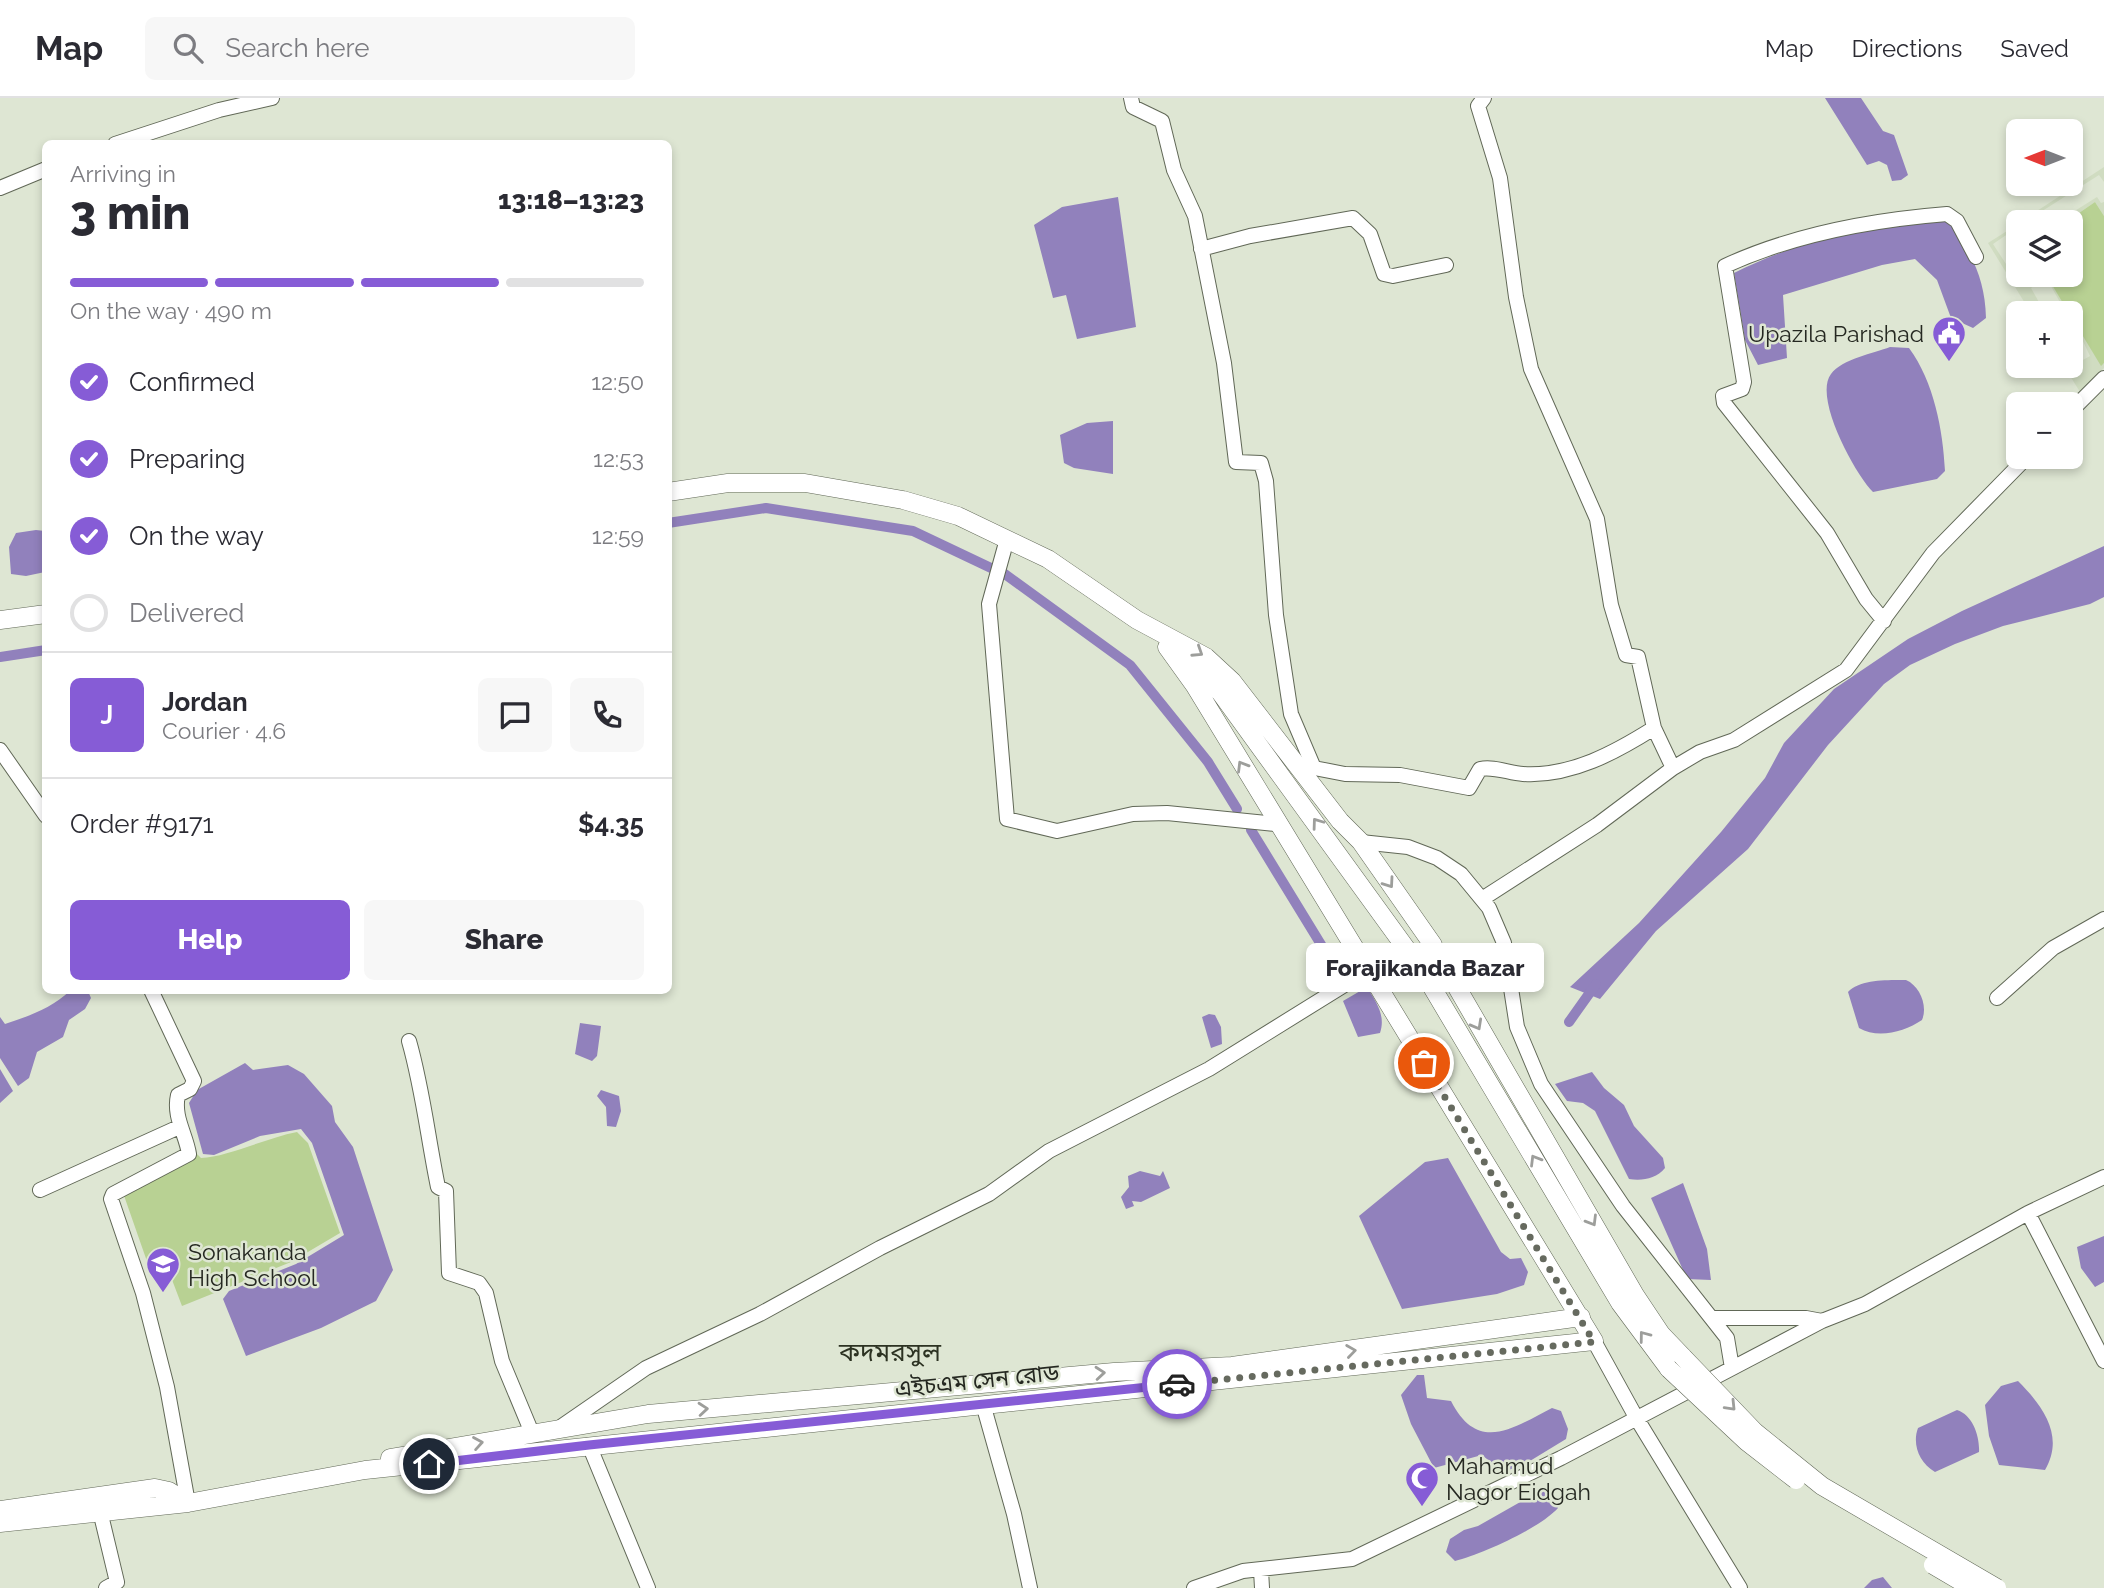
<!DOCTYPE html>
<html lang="en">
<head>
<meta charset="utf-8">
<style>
  :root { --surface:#fff; --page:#f7f7f7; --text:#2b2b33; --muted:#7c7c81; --line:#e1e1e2; --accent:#865cd6 }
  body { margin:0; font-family:Raleway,"Noto Sans Bengali",sans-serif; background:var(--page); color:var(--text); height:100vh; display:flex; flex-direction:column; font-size:26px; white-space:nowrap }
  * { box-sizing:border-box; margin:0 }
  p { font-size:23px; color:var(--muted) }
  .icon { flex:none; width:38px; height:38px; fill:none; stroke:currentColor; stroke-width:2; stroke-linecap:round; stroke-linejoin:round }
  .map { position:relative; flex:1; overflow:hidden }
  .sheet { position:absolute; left:42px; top:42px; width:630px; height:854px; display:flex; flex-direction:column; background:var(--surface); border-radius:10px; box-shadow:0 4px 10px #0003 }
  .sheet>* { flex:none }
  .needle { width:46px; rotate:270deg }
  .tools { position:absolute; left:2006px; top:21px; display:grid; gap:14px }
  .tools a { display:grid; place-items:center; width:77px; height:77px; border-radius:10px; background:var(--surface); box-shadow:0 4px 10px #0003; font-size:35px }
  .pin { position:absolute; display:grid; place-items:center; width:60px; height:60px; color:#fff; margin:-30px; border:4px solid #fff; border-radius:50%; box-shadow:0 2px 7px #0007 }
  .courier { position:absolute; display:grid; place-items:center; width:70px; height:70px; margin:-35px; border:5px solid #865cd6; border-radius:50%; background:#fff; color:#222; box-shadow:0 2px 9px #0007 }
  .bubble { position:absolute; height:49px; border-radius:10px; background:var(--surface); box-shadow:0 4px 10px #0003; font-size:23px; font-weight:800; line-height:49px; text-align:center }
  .overview em { font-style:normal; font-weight:800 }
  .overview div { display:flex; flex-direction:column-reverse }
  .overview { display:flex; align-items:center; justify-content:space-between; height:119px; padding:0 28px }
  h1 { font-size:46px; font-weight:800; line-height:52px }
  .bar { display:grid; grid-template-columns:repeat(4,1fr); gap:10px 7px; align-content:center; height:84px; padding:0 28px }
  .bar i { height:9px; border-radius:5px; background:var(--line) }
  .bar .active { background:var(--accent) }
  .bar p { grid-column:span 4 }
  .line { display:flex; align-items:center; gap:18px; padding:0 28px; border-top:2px solid var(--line) }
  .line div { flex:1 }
  .round { display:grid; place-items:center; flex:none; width:74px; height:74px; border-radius:10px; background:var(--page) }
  ol { padding:0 28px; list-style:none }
  li { display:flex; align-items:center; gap:21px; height:77px }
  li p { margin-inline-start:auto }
  li .icon { padding:7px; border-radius:50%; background:var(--accent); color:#fff; stroke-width:4 }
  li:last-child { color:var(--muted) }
  li i { width:38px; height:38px; border:4px solid var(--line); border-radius:50% }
  .button { display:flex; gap:14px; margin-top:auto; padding:14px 28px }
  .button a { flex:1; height:80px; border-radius:10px; background:var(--accent); color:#fff; font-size:28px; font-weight:800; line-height:80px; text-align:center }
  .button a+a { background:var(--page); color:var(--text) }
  header { display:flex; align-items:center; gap:42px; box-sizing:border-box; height:98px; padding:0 35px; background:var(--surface); border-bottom:2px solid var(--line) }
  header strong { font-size:33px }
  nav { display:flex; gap:38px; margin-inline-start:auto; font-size:24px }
  .search { width:490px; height:63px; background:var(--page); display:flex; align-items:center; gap:18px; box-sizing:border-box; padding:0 24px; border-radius:10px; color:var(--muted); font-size:26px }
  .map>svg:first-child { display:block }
</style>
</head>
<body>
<header>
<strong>Map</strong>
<div class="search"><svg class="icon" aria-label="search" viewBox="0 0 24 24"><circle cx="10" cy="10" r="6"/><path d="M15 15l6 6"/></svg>Search here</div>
<nav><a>Map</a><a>Directions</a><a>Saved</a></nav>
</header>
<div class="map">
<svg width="2104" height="1490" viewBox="0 0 2104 1490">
  <rect width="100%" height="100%" fill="#dee6d3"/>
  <path fill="#d0dcc1" d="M 2104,69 L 2104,84 L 2099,77 L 2025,124 L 2020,124 Z
    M 2097,99 L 2101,105 L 2104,104 L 2104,118 L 2095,104 L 2066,124 L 2057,124 Z
    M 2018,126 L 2018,129 L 1993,146 L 2017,183 L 2028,177 L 2046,177 L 2070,215 L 2066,215 L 2047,181 L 2031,190 L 2045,215 L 2031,215 L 1988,145 Z
    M 2070,216 L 2101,267 L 2104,265 L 2104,270 L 2080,294 L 2064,268 L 2070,268 L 2070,261 L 2074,267 L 2090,258 Z"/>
  <path fill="#b8d193" d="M 2095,104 L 2104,118 L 2104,265 L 2101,268 L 2046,177 L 2070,177 L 2070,124 L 2066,124 Z
    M 297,1034 L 308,1045 L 340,1135 L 291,1164 L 182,1208 L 166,1166 L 150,1172 L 121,1089 L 192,1051 L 201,1060 C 227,1059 266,1040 297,1034 Z"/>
  <path fill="#9181bc" d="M 1825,0 L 1861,0 L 1883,33 L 1894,37 L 1908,77 L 1901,82 L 1892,83 L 1887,67 L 1879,63 L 1867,67 Z
    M 1118,99 L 1136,229 L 1077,241 L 1066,197 L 1053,200 L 1034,127 L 1062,109 Z
    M 1948,119 C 1970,154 1985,178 1986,220 L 1973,230 L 1951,220 L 1937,182 L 1915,161 L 1882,167 L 1783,197 L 1787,260 L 1758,267 L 1745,242 L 1734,175 C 1802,141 1872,126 1948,119 Z
    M 1890,249 L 1909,250 C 1934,284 1943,332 1945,373 L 1937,381 L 1873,394 C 1855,376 1813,299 1831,276 C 1842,261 1874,255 1890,249 Z
    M 1113,323 L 1113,376 L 1074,370 L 1064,365 L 1060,337 L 1087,325 Z
    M 36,432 L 45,433 L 45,474 L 26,478 L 11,476 L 9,449 L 16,435 Z
    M 2104,448 L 2104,499 L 2090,506 L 2003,528 L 1955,546 L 1910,567 L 1884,586 L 1828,647 L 1748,751 L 1656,833 L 1600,901 L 1570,889 L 1639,825 L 1721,734 L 1765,680 L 1784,645 L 1834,591 L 1908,541 L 1962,513 Z
    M 1906,882 C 1920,888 1928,908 1922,922 C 1904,934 1878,941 1859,930 L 1848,894 C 1860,881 1888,882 1906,882 Z
    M 1367,889 C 1376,904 1386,917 1380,935 L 1358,939 L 1343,903 Z
    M 70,893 L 88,893 L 91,900 L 85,911 L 69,922 L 63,939 L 37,954 L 29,980 L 18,988 L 0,960 L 0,919 L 5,926 C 30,918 51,910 70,893 Z
    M 1209,916 L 1215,917 L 1221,929 L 1222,946 L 1211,950 L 1202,919 Z
    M 580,925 L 601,928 L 597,958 L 592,963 L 575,956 Z
    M 245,965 L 253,972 L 288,967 L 304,976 L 332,1008 L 335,1024 L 353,1049 L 393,1172 L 376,1203 L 321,1230 L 246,1258 L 223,1201 L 229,1193 L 296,1166 L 344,1137 L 312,1045 L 301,1031 L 260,1038 L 214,1057 L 203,1056 L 189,1005 L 197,992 Z
    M 0,971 L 13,993 L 0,1005 Z
    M 1592,974 L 1604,990 L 1624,1007 L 1634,1028 L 1663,1060 L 1665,1070 C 1656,1081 1642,1083 1629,1081 L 1595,1013 L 1583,1005 L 1567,1003 L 1555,986 Z
    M 601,992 L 619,998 L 621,1013 L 616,1029 L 607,1028 L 606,1009 L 597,998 Z
    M 1448,1060 L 1501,1154 L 1510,1161 L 1521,1160 L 1528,1174 L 1524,1187 L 1497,1196 L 1402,1211 L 1359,1118 L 1425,1064 Z
    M 1140,1073 L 1160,1078 L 1163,1073 L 1170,1090 L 1141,1104 L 1132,1103 L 1134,1108 L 1126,1111 L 1121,1099 L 1129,1089 L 1128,1078 Z
    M 1683,1085 L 1707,1151 L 1711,1182 L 1687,1181 L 1651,1100 Z
    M 2104,1138 L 2104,1184 L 2095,1189 L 2081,1170 L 2077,1149 Z
    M 1417,1277 L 1424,1277 L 1427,1300 L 1451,1303 C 1478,1356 1513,1330 1552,1310 L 1561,1313 L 1568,1331 L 1566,1341 L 1525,1366 L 1503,1374 L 1482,1357 L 1434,1370 L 1411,1326 L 1401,1297 Z
    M 2018,1283 C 2043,1308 2065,1338 2045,1372 L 1999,1367 L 1989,1338 L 1985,1307 L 2001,1288 Z
    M 1957,1312 C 1973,1317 1980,1339 1979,1354 L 1935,1374 C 1919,1365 1912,1346 1918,1330 Z
    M 1550,1387 L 1558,1410 C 1540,1430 1483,1456 1455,1463 L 1446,1454 L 1450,1441 L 1464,1432 L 1478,1428 Z
    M 1883,1479 L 1892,1490 L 1864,1490 L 1872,1482 Z"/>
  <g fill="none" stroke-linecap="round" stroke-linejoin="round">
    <path stroke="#9181bc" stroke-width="10" d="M 668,425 L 766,410 L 913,433 L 991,470
      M 1002,474 L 1130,567 L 1208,664 L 1237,711
      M 0,559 L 46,552
      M 1251,732 L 1336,871
      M 1569,924 L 1596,886"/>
    <g stroke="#616857" stroke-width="16">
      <path id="minor" d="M 1131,0 L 1133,9 L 1162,23 L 1174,72 L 1195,118 L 1224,265 L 1236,364 L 1261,365 L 1266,383 L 1276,517 L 1291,616 L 1314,670 L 1345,676 L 1400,677 L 1469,690 L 1480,671 C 1494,668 1509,675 1523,676 C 1571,679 1616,654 1654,630
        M 1484,0 L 1478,8 L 1500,80 L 1516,199 L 1531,271 L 1597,421 L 1611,507 L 1626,557 L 1638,559 L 1654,630 L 1673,670
        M 115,46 L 219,12 L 272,0
        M 0,90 L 46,71
        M 1201,151 L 1250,138 L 1353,120 L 1370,136 L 1384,176 L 1393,178 L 1446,167
        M 2070,314 L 2104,280
        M 1007,441 L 989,506 L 1007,721 L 1057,733 L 1133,716 L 1167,715 L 1276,726
        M 1884,523 L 1866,501 L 1827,435 L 1724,305 L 1723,298 L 1742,291 L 1744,284 L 1725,168 C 1794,136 1872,122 1947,116 L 1957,123 L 1976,159
        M 0,652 L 46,718
        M 1361,744 L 1408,749 L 1437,760 L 1461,776 L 1489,810 L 1504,845 L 1517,929 L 1541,986 L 1623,1108 L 1727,1240 L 1732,1270
        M 1482,801 L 1597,727 L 1673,670 L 1700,654 L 1734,642 L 1846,572 L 1933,455 L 2027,359
        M 151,892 L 194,983 L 190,991 L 178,997 C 173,1019 186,1036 189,1056 L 113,1096 L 111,1101 L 143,1195 L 167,1289 L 188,1405
        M 1997,900 L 2053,850 L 2104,821
        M 409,943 C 423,992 428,1041 438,1089 L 446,1093 L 449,1175 L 479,1185 L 486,1195 L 502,1263 L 532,1335
        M 40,1092 L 179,1029
        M 2028,1115 L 2104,1263
        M 1712,1220 L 1806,1220 L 1822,1223
        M 1594,1243 L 1637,1321 L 1740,1490
        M 983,1306 L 1014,1416 L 1030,1490
        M 559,1330 L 646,1270 L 760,1216 L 880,1150 L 989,1096 L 1049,1053 L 1209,971 L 1367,873
        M 589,1347 L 648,1490
        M 100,1413 L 117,1484 L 106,1490
        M 1261,1472 L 1262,1490
        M 1194,1490 L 1243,1473 L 1352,1461 L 1561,1360 L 1822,1223 L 1865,1206 L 2028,1115 L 2104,1079"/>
    </g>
    <g stroke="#616857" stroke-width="19">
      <path id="major" d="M 668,394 L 728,385 L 805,385 L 903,402 L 958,418 L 1048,461 L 1137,522 L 1206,559 L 1232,583 L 1340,723 L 1361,744 L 1433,847
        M 0,522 L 46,516
        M 1185,564 L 1220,594 L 1413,860
        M 1444,867 L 1635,1197 L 1661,1236 L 1683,1259
        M 1426,879 L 1620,1205 L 1669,1271
        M 390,1360 L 648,1316 L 1114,1274 L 1232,1268 L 1581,1219
        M 0,1412 L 155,1390 L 169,1393 L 188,1405
        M 0,1425 L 188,1405 L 365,1372 L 1594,1243 L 1195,588 L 1167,549"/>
    </g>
    <use href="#minor" stroke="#fff" stroke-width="14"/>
    <use href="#major" stroke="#fff" stroke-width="18"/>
    <g stroke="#616857" stroke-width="19" stroke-linecap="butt">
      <path id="major-bridge" d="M 1683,1259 L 1755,1334 L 1822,1388 L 1997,1490
        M 1669,1271 L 1747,1344 L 1796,1382
        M 1933,1467 L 1972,1490"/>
    </g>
    <use href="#major-bridge" stroke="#fff" stroke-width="18"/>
  </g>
  <defs><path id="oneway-chevron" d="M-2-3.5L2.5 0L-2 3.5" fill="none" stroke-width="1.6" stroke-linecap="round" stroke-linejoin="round" transform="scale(1.75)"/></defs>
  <g stroke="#9d9e9b">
    <use href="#oneway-chevron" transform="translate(1198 554) rotate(33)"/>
    <use href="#oneway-chevron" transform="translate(1242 668) rotate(-121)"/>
    <use href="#oneway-chevron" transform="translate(1317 725) rotate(-126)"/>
    <use href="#oneway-chevron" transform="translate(1389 785) rotate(55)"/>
    <use href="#oneway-chevron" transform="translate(1477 927) rotate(61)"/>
    <use href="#oneway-chevron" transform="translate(1535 1062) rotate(-121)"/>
    <use href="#oneway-chevron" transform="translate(1592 1123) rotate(59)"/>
    <use href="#oneway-chevron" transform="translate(1644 1238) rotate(-127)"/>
    <use href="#oneway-chevron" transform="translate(1351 1253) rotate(-8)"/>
    <use href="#oneway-chevron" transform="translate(1100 1275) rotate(-5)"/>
    <use href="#oneway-chevron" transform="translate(1731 1308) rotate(46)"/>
    <use href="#oneway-chevron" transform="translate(703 1311) rotate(-5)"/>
    <use href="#oneway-chevron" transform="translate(478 1345) rotate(-10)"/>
  </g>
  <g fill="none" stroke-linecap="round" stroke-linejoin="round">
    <path stroke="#666a5f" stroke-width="7" stroke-dasharray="0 12.6" d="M 1177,1286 L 1594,1244 L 1424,965"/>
    <path stroke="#865cd6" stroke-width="9" d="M 429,1366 L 589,1347 L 1177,1286"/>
  </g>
  <defs>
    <g id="civic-pin" transform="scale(1.75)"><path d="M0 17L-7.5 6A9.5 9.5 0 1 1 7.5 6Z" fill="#865cd6" stroke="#dee6d3"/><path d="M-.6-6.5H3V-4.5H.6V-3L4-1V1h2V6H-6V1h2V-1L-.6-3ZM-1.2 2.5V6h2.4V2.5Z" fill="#fff"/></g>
    <g id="school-pin" transform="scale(1.75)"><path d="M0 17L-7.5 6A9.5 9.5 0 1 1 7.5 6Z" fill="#865cd6" stroke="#dee6d3"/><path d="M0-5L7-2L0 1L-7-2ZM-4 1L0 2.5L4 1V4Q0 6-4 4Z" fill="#fff"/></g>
    <g id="mosque-pin" transform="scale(1.75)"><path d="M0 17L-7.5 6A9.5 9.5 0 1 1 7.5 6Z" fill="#865cd6" stroke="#dee6d3"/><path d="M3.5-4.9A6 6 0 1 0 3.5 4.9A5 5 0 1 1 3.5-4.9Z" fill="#fff"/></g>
  </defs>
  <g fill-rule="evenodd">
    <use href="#civic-pin" x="1949" y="235"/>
    <use href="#school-pin" x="163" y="1166"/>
    <use href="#mosque-pin" x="1422" y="1380"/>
  </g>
  <g text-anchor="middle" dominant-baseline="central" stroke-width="5" stroke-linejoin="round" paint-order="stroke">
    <g font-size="23" fill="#252821" stroke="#dee6d3" text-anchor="start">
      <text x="1924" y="235" text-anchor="end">Upazila Parishad</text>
      <text x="188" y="1153">Sonakanda<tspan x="188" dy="26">High School</tspan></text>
      <text x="1446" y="1367">Mahamud<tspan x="1446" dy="26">Nagor Eidgah</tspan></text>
    </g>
    <g font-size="23" fill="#252821" stroke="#dee6d3">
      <text transform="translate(977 1282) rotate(-6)">এইচএম সেন রোড</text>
    </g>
    <g font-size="26" fill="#2c3222" stroke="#dee6d3">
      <text x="890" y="1254">কদমরসুল</text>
    </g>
  </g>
</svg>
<div class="tools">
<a><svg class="needle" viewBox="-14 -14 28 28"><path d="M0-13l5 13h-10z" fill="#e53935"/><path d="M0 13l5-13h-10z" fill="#7c7c81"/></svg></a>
<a><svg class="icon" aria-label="layers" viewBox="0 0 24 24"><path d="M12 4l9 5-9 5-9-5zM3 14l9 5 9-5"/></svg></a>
<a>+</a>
<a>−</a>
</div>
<div class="pin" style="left:1424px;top:965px;background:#ea580c"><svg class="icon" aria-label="bag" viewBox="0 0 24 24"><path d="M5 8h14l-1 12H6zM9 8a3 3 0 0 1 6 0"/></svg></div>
<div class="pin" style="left:429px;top:1366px;background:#1f2937"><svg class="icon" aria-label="home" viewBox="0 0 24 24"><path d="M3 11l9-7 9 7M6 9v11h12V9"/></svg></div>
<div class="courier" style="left:1177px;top:1286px"><svg class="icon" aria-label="car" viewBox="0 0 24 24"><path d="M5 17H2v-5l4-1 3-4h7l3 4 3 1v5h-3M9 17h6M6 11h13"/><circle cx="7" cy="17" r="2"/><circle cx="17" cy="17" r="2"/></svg></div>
<div class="bubble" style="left:1306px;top:845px;width:238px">Forajikanda Bazar</div>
<section class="sheet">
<div class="overview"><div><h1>3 min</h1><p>Arriving in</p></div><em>13:18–13:23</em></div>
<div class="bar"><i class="active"></i><i class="active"></i><i class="active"></i><i></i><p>On the way · 490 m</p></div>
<ol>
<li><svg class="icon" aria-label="check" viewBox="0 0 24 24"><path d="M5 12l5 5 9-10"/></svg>Confirmed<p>12:50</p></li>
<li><svg class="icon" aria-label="check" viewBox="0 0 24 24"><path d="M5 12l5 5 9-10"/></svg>Preparing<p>12:53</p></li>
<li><svg class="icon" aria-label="check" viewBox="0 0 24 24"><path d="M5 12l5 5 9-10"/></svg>On the way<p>12:59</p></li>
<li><i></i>Delivered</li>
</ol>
<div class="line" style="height:126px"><b class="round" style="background:var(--accent);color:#fff">J</b><div><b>Jordan</b><p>Courier · 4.6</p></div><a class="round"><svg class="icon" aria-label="chat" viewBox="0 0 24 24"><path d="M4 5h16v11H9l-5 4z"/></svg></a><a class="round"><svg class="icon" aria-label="phone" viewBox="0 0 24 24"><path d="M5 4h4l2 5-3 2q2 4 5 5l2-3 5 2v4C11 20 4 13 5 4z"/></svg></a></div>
<div class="line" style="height:91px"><div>Order #9171</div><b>$4.35</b></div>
<div class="button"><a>Help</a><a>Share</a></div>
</section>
</div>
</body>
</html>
